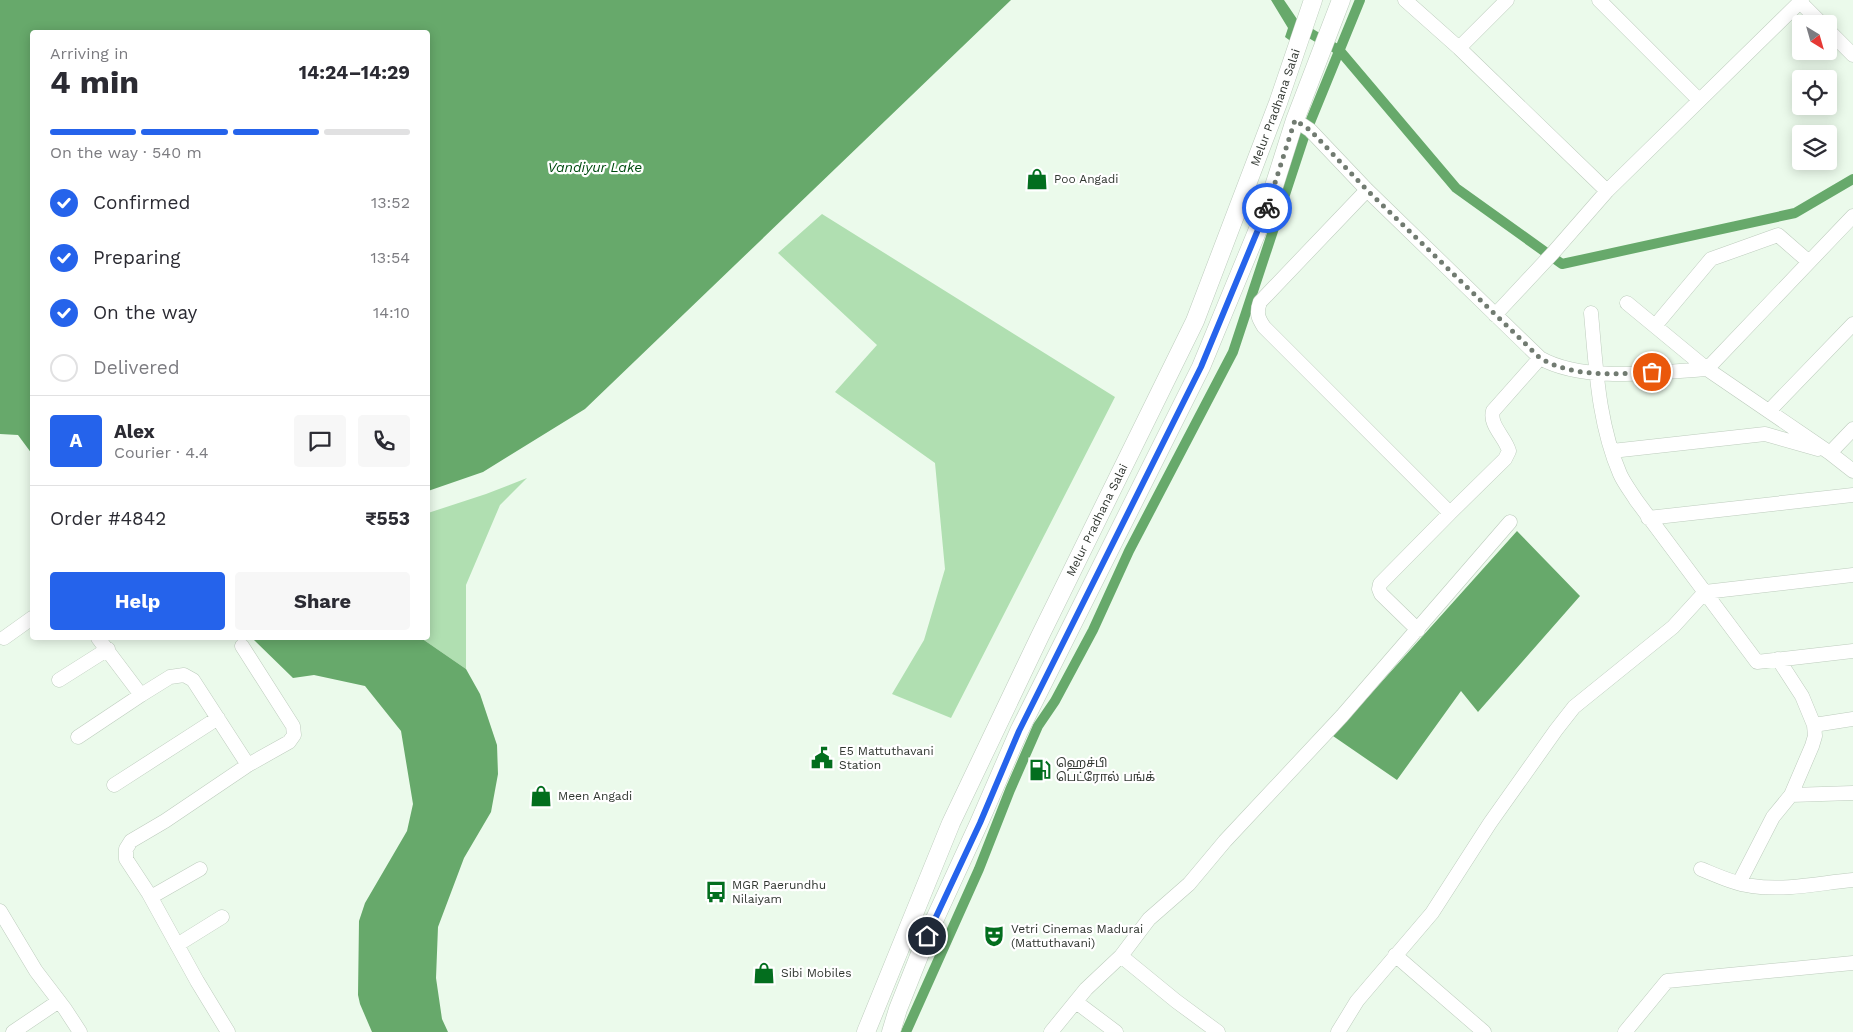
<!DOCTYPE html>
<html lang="en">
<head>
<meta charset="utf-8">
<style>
  :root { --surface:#fff; --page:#f7f7f7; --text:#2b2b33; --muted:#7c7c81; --line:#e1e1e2; --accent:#2563eb }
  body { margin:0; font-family:"Work Sans","Noto Sans Tamil",sans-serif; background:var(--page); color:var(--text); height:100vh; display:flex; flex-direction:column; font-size:19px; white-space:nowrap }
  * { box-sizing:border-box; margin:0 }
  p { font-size:16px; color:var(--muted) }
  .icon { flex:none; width:28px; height:28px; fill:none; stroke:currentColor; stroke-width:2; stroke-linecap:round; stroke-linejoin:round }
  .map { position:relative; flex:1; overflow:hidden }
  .side { position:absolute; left:30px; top:30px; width:400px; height:610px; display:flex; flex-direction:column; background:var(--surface); border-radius:5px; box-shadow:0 2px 12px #0003 }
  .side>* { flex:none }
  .needle { width:32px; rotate:143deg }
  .controls { position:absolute; left:1792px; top:15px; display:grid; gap:10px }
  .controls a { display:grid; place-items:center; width:45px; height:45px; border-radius:5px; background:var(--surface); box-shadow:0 2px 12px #0003; font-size:25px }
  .pin { position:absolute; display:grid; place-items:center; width:42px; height:42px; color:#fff; margin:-21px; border:2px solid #fff; border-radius:50%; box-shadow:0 1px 5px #0007 }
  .courier { position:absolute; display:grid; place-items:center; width:50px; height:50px; margin:-25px; border:4px solid #2563eb; border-radius:50%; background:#fff; color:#222; box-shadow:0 1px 6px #0007 }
  .headline em { font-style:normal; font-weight:700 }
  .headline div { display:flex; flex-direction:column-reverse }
  .headline { display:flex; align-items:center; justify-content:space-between; height:85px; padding:0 20px }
  h1 { font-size:32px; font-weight:700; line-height:38px }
  .bar { display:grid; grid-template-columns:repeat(4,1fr); gap:8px 5px; align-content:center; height:60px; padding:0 20px }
  .bar i { height:6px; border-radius:4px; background:var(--line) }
  .bar .current { background:var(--accent) }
  .bar p { grid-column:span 4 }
  .line { display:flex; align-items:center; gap:12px; padding:0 20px; border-top:1px solid var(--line) }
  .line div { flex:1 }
  .round { display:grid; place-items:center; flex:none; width:52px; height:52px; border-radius:5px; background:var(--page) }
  ol { padding:0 20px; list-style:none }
  li { display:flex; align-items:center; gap:15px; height:55px }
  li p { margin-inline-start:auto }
  li .icon { padding:5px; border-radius:50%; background:var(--accent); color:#fff; stroke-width:4 }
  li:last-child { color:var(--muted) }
  li i { width:28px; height:28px; border:2px solid var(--line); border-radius:50% }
  .cta { display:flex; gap:10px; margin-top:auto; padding:10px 20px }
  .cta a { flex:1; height:58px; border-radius:5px; background:var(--accent); color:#fff; font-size:20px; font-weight:700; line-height:58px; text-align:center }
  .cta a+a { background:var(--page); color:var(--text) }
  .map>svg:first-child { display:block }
</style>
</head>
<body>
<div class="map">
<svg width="1853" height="1032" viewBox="0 0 1853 1032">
  <rect width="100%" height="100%" fill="#ebfaeb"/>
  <path fill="#b0dfb1" d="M 822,214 L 1115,397 L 951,718 L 892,694 L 924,640 L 945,569 L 935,463 L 835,392 L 877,345 L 778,253 Z
    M 527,478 L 500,505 L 466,585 L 466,669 L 421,638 L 428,638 L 428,513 L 486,494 Z"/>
  <path fill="#67a96b" d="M 0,0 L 1011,0 L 585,409 L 483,472 L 428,491 L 428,32 L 32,32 L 32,454 L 18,435 L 0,434 Z
    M 1271,0 L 1284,0 L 1299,22 L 1292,42 L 1285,37 L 1288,28 Z
    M 1517,531 L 1580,596 L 1478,712 L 1461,691 L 1397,780 L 1333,736 Z
    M 252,638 L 421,638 L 466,669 L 480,694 L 497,745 L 498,774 L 491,812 L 464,858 L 438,927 L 436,978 L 442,1019 L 448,1032 L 372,1032 L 360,1004 L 358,995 L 359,921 L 365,903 L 407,831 L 413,804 L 401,731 L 365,686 L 314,675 L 293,678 Z"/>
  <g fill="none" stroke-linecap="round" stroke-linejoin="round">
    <path stroke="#67a96b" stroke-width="10" d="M 1300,27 L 1340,51 L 1456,188 L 1562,264 L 1795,213 L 1853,179
      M 906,1032 L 979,869 L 1010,790 L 1038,726 L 1055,701 L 1093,630 L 1129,551 L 1233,352 L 1304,137 L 1360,0"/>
    <g stroke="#bdccbd" stroke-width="15">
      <path id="minor" d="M 1405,0 L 1459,48 L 1607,191 L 1802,0
        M 1599,0 L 1699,100
        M 1800,2 L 1822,24
        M 1829,31 L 1853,55
        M 1459,48 L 1507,0
        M 1295,120 L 1310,130 L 1367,190 L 1540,358 C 1584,383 1658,372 1707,369 L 1853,216
        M 1367,190 L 1260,302 C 1256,313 1258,318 1264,327 L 1450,513 L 1380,584 L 1379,589 L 1381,594 L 1418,630
        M 1627,303 L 1707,369 L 1830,453
        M 1591,313 C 1596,367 1598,423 1620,474 C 1624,483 1631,492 1636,500 L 1757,662 L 1853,651
        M 1495,315 L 1552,254 L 1607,191
        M 1655,326 L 1711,259 L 1778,235 L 1809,262
        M 1769,411 L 1853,324
        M 1853,429 L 1830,453 L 1853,471
        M 1612,451 L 1765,434 L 1818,449
        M 1450,513 L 1505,459 L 1509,451 C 1505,437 1489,425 1493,411 L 1540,358
        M 1648,518 L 1853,495
        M 4,638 L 32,618
        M 98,638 L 141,695 L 170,677 L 184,675 L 193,680 L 248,765
        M 59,680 L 108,649
        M 1814,725 L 1853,719
        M 78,737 L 141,695
        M 114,785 L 218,718
        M 1791,795 L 1853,793
        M 1701,869 C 1718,876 1735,884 1752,886 C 1785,891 1820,883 1853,880
        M 1739,883 L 1773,817 L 1791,795 L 1812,746 L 1815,736 L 1814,725 L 1802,696 L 1778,659
        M 151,897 L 200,869
        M 0,911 L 36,971 L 65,1009 L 80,1032
        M 177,945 L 222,917
        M 1395,955 L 1484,1032
        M 1121,956 L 1176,1001 L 1218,1032
        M 1076,1002 L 1116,1032
        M 13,1032 L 59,1001
        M 228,1032 L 197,981 L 149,894 L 126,859 L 126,849 L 131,841 L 165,821 L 248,765 L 289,742 L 294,735 L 293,726 L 242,646
        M 1051,1032 L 1086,989 L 1121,956 L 1149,919 L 1189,884 L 1225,841 L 1342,716 L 1510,522
        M 1338,1032 L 1357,1001 L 1432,913 L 1490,823 L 1556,730 L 1574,707 L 1673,627 L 1705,592 L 1853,575
        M 1625,1032 L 1667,981 L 1853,963"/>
    </g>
    <g stroke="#bdccbd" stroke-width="19">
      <g id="major">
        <path id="s1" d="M 866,1032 L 951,823 L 1040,636 L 1195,321 L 1278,103 L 1313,0"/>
        <path d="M 891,1032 L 898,1009 L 927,936 L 979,823 L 1019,731 L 1201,367 L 1268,205 L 1295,120 L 1341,0"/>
      </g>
    </g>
    <use href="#minor" stroke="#fff" stroke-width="14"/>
    <use href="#major" stroke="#fff" stroke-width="18"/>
  </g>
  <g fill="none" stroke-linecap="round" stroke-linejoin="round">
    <path stroke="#717b71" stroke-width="5" stroke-dasharray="0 9" d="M 1267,208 L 1295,120 L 1310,130 L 1367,190 L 1540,358 C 1574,378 1614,374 1652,372"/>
    <path stroke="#2563eb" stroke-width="6" d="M 927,936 L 980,823 L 1019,731 L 1201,367 L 1267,208"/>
  </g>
  <defs>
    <g id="shop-bare" transform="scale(1.725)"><path d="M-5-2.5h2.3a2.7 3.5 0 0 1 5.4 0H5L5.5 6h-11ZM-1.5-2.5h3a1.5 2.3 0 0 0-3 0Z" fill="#036e1e" stroke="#fff" stroke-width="2.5" paint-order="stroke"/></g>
    <g id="civic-bare" transform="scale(1.725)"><path d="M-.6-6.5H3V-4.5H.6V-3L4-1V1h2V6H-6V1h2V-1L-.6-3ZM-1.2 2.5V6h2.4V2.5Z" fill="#036e1e" stroke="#fff" stroke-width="2.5" paint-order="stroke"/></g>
    <g id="fuel-bare" transform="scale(1.725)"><path d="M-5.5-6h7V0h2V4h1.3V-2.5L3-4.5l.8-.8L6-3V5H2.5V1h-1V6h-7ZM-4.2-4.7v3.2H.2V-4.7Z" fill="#036e1e" stroke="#fff" stroke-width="2.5" paint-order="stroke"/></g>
    <g id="bus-bare" transform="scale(1.725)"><path d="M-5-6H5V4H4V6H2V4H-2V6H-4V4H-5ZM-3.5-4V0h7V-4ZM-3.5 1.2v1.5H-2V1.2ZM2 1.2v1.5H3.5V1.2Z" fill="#036e1e" stroke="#fff" stroke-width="2.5" paint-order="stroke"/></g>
    <g id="theatre-bare" transform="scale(1.725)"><path d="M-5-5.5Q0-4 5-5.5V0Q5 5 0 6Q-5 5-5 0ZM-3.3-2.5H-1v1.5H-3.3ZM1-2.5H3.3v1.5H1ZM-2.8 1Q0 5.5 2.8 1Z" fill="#036e1e" stroke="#fff" stroke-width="2.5" paint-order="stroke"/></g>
  </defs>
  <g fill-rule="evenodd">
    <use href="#shop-bare" x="1037" y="179"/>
    <use href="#civic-bare" x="822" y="758"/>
    <use href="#fuel-bare" x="1040" y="770"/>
    <use href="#shop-bare" x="541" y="796"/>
    <use href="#bus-bare" x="716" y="892"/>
    <use href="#theatre-bare" x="994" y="936"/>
    <use href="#shop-bare" x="764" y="973"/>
  </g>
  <g text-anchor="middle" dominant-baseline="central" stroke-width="4.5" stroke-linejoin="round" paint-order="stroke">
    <g font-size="12" fill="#303630" stroke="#fff">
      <text stroke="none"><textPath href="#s1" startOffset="1012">Melur Pradhana Salai</textPath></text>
      <text stroke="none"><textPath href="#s1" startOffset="562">Melur Pradhana Salai</textPath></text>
    </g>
    <g font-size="12" fill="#303630" stroke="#fff" text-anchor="start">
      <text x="1054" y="179">Poo Angadi</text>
      <text x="839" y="751">E5 Mattuthavani<tspan x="839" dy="14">Station</tspan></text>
      <text x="1056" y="763">ஹெச்பி<tspan x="1056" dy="14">பெட்ரோல் பங்க்</tspan></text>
      <text x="558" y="796">Meen Angadi</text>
      <text x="732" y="885">MGR Paerundhu<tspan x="732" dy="14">Nilaiyam</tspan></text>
      <text x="1011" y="929">Vetri Cinemas Madurai<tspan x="1011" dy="14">(Mattuthavani)</tspan></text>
      <text x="781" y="973">Sibi Mobiles</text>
    </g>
    <g font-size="14" font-style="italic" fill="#004c10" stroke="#fff">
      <text x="595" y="167">Vandiyur Lake</text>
    </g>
  </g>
</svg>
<div class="controls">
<a><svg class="needle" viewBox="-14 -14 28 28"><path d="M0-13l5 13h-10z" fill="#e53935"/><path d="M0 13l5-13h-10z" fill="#7c7c81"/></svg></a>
<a><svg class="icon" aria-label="locate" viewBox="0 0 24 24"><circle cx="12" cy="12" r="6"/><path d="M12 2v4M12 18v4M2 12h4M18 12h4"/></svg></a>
<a><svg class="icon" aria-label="layers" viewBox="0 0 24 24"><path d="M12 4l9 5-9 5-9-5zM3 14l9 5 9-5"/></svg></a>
</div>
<div class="pin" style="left:1652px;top:372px;background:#ea580c"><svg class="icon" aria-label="bag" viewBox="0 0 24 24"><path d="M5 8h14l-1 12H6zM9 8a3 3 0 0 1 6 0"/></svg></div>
<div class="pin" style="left:927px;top:936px;background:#1f2937"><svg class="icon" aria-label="home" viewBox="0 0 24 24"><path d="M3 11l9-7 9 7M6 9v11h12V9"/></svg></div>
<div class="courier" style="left:1267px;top:208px"><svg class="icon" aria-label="bike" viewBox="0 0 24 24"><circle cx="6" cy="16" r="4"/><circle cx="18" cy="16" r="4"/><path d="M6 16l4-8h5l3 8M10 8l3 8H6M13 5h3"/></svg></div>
<section class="side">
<div class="headline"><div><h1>4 min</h1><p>Arriving in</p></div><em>14:24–14:29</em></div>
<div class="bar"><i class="current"></i><i class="current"></i><i class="current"></i><i></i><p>On the way · 540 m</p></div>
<ol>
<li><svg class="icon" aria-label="check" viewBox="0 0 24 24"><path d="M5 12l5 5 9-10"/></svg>Confirmed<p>13:52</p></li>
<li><svg class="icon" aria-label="check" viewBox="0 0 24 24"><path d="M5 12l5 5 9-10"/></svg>Preparing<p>13:54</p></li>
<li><svg class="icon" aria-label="check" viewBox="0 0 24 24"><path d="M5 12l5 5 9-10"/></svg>On the way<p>14:10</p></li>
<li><i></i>Delivered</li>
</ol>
<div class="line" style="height:90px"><b class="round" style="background:var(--accent);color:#fff">A</b><div><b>Alex</b><p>Courier · 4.4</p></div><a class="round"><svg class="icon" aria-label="chat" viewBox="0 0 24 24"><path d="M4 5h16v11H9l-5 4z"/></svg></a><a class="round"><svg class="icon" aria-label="phone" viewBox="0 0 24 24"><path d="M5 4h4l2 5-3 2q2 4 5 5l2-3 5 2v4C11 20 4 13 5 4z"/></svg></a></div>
<div class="line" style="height:65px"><div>Order #4842</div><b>₹553</b></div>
<div class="cta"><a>Help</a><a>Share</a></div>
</section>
</div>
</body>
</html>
